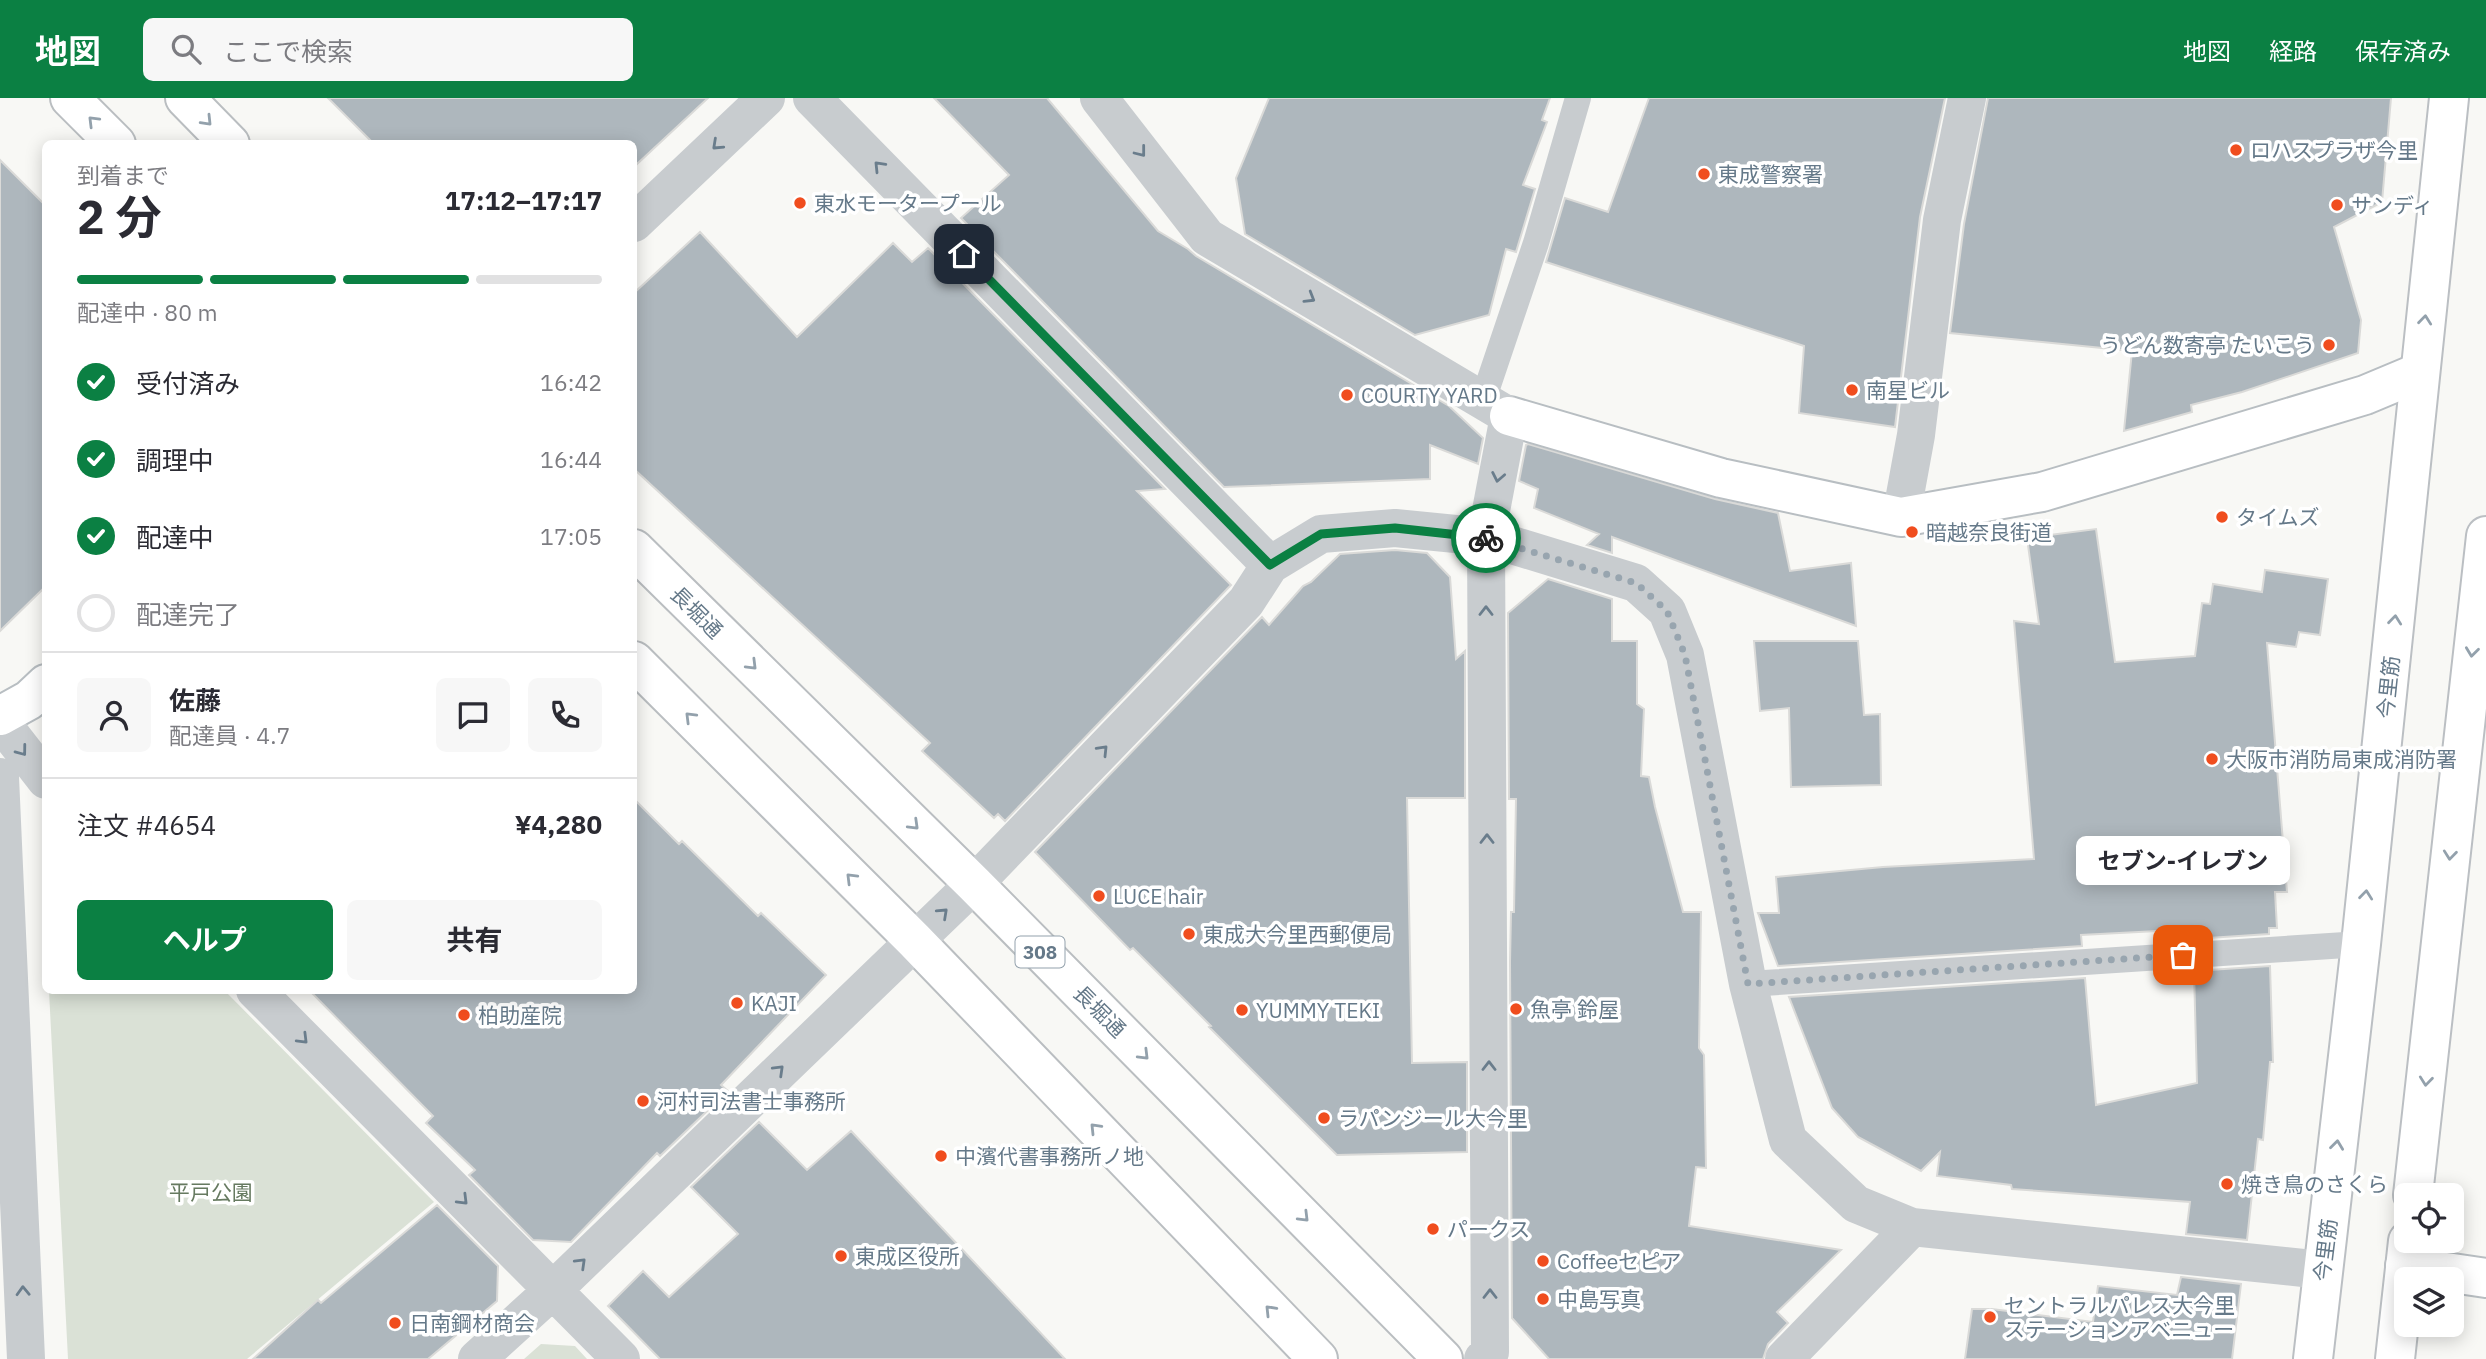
<!DOCTYPE html>
<html lang="ja">
<head>
<meta charset="utf-8">
<style>
  :root { --surface:#fff; --page:#f7f7f7; --text:#2b2b33; --muted:#7c7c81; --line:#e1e1e2; --accent:#0b8043 }
  body { margin:0; font-family:"IBM Plex Sans","Noto Sans JP",sans-serif; background:var(--page); color:var(--text); height:100vh; display:flex; flex-direction:column; font-size:26px; white-space:nowrap }
  * { box-sizing:border-box; margin:0 }
  p { font-size:23px; color:var(--muted) }
  .icon { flex:none; width:38px; height:38px; fill:none; stroke:currentColor; stroke-width:2; stroke-linecap:round; stroke-linejoin:round }
  .map { position:relative; flex:1; overflow:hidden }
  .panel { position:absolute; left:42px; top:42px; width:595px; height:854px; display:flex; flex-direction:column; background:var(--surface); border-radius:10px; box-shadow:0 4px 18px #0003 }
  .panel>* { flex:none }
  .controls { position:absolute; left:2394px; top:1085px; display:grid; gap:14px }
  .controls a { display:grid; place-items:center; width:70px; height:70px; border-radius:10px; background:var(--surface); box-shadow:0 4px 18px #0003; font-size:35px }
  .pin { position:absolute; display:grid; place-items:center; width:60px; height:60px; color:#fff; margin:-30px; border-radius:14px; box-shadow:0 4px 10px #0006 }
  .courier { position:absolute; display:grid; place-items:center; width:70px; height:70px; margin:-35px; border:5px solid #0b8043; border-radius:50%; background:#fff; color:#222; box-shadow:0 2px 9px #0007 }
  .bubble { position:absolute; height:49px; border-radius:10px; background:var(--surface); box-shadow:0 4px 18px #0003; font-size:23px; font-weight:700; line-height:49px; text-align:center }
  .summary em { font-style:normal; font-weight:700 }
  .summary div { display:flex; flex-direction:column-reverse }
  .summary { display:flex; align-items:center; justify-content:space-between; height:119px; padding:0 35px }
  h1 { font-size:46px; font-weight:700; line-height:52px }
  .bar { display:grid; grid-template-columns:repeat(4,1fr); gap:10px 7px; align-content:center; height:84px; padding:0 35px }
  .bar i { height:9px; border-radius:5px; background:var(--line) }
  .bar .on { background:var(--accent) }
  .bar p { grid-column:span 4 }
  .line { display:flex; align-items:center; gap:18px; padding:0 35px; border-top:2px solid var(--line) }
  .line div { flex:1 }
  .round { display:grid; place-items:center; flex:none; width:74px; height:74px; border-radius:10px; background:var(--page) }
  ol { padding:0 35px; list-style:none }
  li { display:flex; align-items:center; gap:21px; height:77px }
  li p { margin-inline-start:auto }
  li .icon { padding:7px; border-radius:50%; background:var(--accent); color:#fff; stroke-width:4 }
  li:last-child { color:var(--muted) }
  li i { width:38px; height:38px; border:4px solid var(--line); border-radius:50% }
  .action { display:flex; gap:14px; margin-top:auto; padding:14px 35px }
  .action a { flex:1; height:80px; border-radius:10px; background:var(--accent); color:#fff; font-size:28px; font-weight:700; line-height:80px; text-align:center }
  .action a+a { background:var(--page); color:var(--text) }
  header { display:flex; align-items:center; gap:42px; box-sizing:border-box; height:98px; padding:0 35px; background:var(--accent); color:#fff }
  header strong { font-size:33px }
  nav { display:flex; gap:38px; margin-inline-start:auto; font-size:24px }
  .search { width:490px; height:63px; background:var(--page); display:flex; align-items:center; gap:18px; box-sizing:border-box; padding:0 24px; border-radius:10px; color:var(--muted); font-size:26px }
  .map>svg:first-child { display:block }
</style>
</head>
<body>
<header>
<strong>地図</strong>
<div class="search"><svg class="icon" aria-label="search" viewBox="0 0 24 24"><circle cx="10" cy="10" r="6"/><path d="M15 15l6 6"/></svg>ここで検索</div>
<nav><a>地図</a><a>経路</a><a>保存済み</a></nav>
</header>
<div class="map">
<svg width="2486" height="1261" viewBox="0 0 2486 1261">
  <rect width="100%" height="100%" fill="#f8f8f5"/>
  <path fill="#dae1d6" d="M 49,893 L 225,893 L 434,1104 L 247,1261 L 68,1261 Z
    M 541,1246 L 575,1248 L 587,1261 L 524,1261 Z"/>
  <path fill="#aeb7bd" stroke="#dadad8" stroke-width="2" d="M 328,0 L 708,0 L 637,66 L 634,63 L 634,46 L 374,46 Z
    M 934,0 L 1047,0 L 1158,133 L 1188,151 L 1196,158 L 1449,308 L 1483,340 L 1478,366 L 1430,347 L 1430,381 L 1224,389 L 961,120 L 1009,77 Z
    M 1269,0 L 1550,0 L 1542,22 L 1547,24 L 1523,87 L 1535,91 L 1516,154 L 1506,151 L 1489,217 L 1415,237 L 1245,136 L 1236,80 Z
    M 1649,0 L 1945,0 L 1920,119 L 1895,329 L 1799,315 L 1804,248 L 1546,164 L 1565,100 L 1608,114 Z
    M 1988,0 L 2391,0 L 2382,104 L 2334,129 L 2361,222 L 2358,255 L 2242,294 L 2191,307 L 2192,314 L 2124,333 L 2132,253 L 1950,235 L 1964,126 Z
    M 0,62 L 46,108 L 46,488 L 0,533 Z
    M 700,134 L 797,239 L 893,145 L 912,164 L 928,150 L 1165,391 L 1137,393 L 1231,487 L 1005,723 L 998,716 L 994,720 L 922,653 L 930,645 L 634,371 L 634,195 Z
    M 1528,346 L 1715,401 L 1778,415 L 1790,473 L 1851,465 L 1856,528 L 1612,439 L 1612,455 L 1587,447 L 1599,436 L 1534,410 L 1538,391 L 1519,383 L 1526,347 Z
    M 2096,431 L 2115,564 L 2195,558 L 2202,505 L 2210,506 L 2213,486 L 2262,494 L 2265,472 L 2328,481 L 2320,537 L 2299,534 L 2296,549 L 2267,545 L 2287,794 L 2275,794 L 2277,830 L 2269,830 L 2269,836 L 2193,841 L 2193,834 L 2178,835 L 2177,832 L 2081,837 L 2082,848 L 1778,868 L 1758,815 L 1779,815 L 1776,779 L 1883,769 L 2034,761 L 2014,523 L 2039,526 L 2027,440 Z
    M 1395,452 L 1427,455 L 1450,479 L 1456,561 L 1465,553 L 1465,700 L 1407,700 L 1412,965 L 1467,964 L 1467,1054 L 1337,1057 L 1209,929 L 1211,928 L 1133,850 L 1130,852 L 1035,754 L 1262,519 L 1269,527 L 1303,488 L 1311,484 L 1340,456 Z
    M 1548,481 L 1612,501 L 1612,543 L 1637,543 L 1637,606 L 1644,611 L 1641,678 L 1649,679 L 1655,709 L 1683,814 L 1701,814 L 1699,950 L 1704,957 L 1706,1070 L 1696,1069 L 1689,1128 L 1841,1152 L 1777,1214 L 1788,1225 L 1768,1246 L 1763,1261 L 1549,1261 L 1512,1220 L 1510,864 L 1511,814 L 1514,814 L 1516,701 L 1509,701 L 1508,515 Z
    M 1754,543 L 1858,543 L 1864,617 L 1880,616 L 1881,687 L 1791,689 L 1789,610 L 1760,613 Z
    M 634,701 L 679,746 L 682,743 L 758,818 L 761,815 L 826,877 L 721,987 L 728,993 L 660,1058 L 657,1055 L 571,1144 L 533,1142 L 469,1077 L 475,1072 L 426,1025 L 433,1018 L 309,892 L 634,892 Z
    M 2270,868 L 2273,964 L 2270,964 L 2263,1042 L 2258,1041 L 2247,1142 L 2186,1136 L 2190,1104 L 2012,1091 L 2011,1087 L 1937,1078 L 1940,1054 L 1921,1073 L 1873,1047 L 1858,1039 L 1832,1010 L 1789,899 L 2085,880 L 2096,1007 L 2197,985 L 2194,873 Z
    M 759,1024 L 807,1072 L 851,1033 L 1065,1261 L 660,1261 L 608,1208 L 643,1173 L 669,1199 L 738,1136 L 691,1089 Z
    M 437,1107 L 498,1168 L 497,1203 L 428,1261 L 253,1261 L 318,1202 L 321,1205 Z
    M 2181,1179 L 2241,1186 L 2232,1261 L 1965,1261 L 1972,1211 L 1992,1211 L 2093,1224 L 2098,1188 L 2177,1197 Z"/>
  <g fill="none" stroke-linecap="round" stroke-linejoin="round">
    <g stroke="#b8bec2" stroke-width="42">
      <path id="secondary" d="M 1509,318 L 1721,380 L 1901,419 L 2042,394 L 2365,297 L 2420,274
        M 0,618 L 29,602 L 46,586
        M 2405,1168 L 2486,1180"/>
    </g>
    <g stroke="#bbbfc3" stroke-width="42">
      <path id="primary" d="M 2413,1097 L 2486,438
        M 2313,1261 L 2361,846 L 2449,0
        M 2395,1261 L 2408,1143"/>
    </g>
    <g stroke="#babec1" stroke-width="42">
      <path id="highway" d="M 70,0 L 116,46
        M 185,0 L 230,46
        M 634,451 L 974,786 L 1443,1261
        M 634,563 L 914,842 L 1318,1261"/>
    </g>
    <path stroke="#c8cccf" stroke-width="26" d="M 1483,302 L 1536,145 L 1578,0
      M 1748,886 L 2361,846"/>
    <path stroke="#c8cccf" stroke-width="38" d="M 812,0 L 1270,467
      M 1099,0 L 1207,139 L 1509,318 L 1486,439 L 1490,1254 L 1483,1261
      M 634,125 L 766,0
      M 1901,419 L 1916,337 L 1942,122 L 1967,0
      M 0,623 L 46,682
      M 0,679 L 26,1261
      M 255,892 L 621,1261
      M 477,1261 L 553,1192 L 974,786 L 1246,504 L 1270,467 L 1321,436 L 1395,430 L 1486,439 L 1636,485 L 1667,513 L 1685,557 L 1748,886 L 1788,1042 L 1856,1106 L 1912,1129 L 2322,1172
      M 1784,1261 L 1912,1129"/>
    <use href="#secondary" stroke="#fff" stroke-width="38"/>
    <use href="#primary" stroke="#fff" stroke-width="38"/>
    <use href="#highway" stroke="#fff" stroke-width="38"/>
  </g>
  <defs><path id="oneway-chevron" d="M-2-3.5L2.5 0L-2 3.5" fill="none" stroke-width="1.6" stroke-linecap="round" stroke-linejoin="round" transform="scale(1.75)"/></defs>
  <g stroke="#93a1ac">
    <use href="#oneway-chevron" transform="translate(93 23) rotate(-135)"/>
    <use href="#oneway-chevron" transform="translate(207 23) rotate(46)"/>
    <use href="#oneway-chevron" transform="translate(2425 222) rotate(-84)"/>
    <use href="#oneway-chevron" transform="translate(2395 522) rotate(-84)"/>
    <use href="#oneway-chevron" transform="translate(2472 554) rotate(97)"/>
    <use href="#oneway-chevron" transform="translate(752 567) rotate(45)"/>
    <use href="#oneway-chevron" transform="translate(690 619) rotate(-135)"/>
    <use href="#oneway-chevron" transform="translate(914 727) rotate(44)"/>
    <use href="#oneway-chevron" transform="translate(2450 757) rotate(96)"/>
    <use href="#oneway-chevron" transform="translate(851 780) rotate(-135)"/>
    <use href="#oneway-chevron" transform="translate(2366 797) rotate(-84)"/>
    <use href="#oneway-chevron" transform="translate(1144 957) rotate(45)"/>
    <use href="#oneway-chevron" transform="translate(2426 983) rotate(96)"/>
    <use href="#oneway-chevron" transform="translate(1095 1030) rotate(-134)"/>
    <use href="#oneway-chevron" transform="translate(2337 1047) rotate(-83)"/>
    <use href="#oneway-chevron" transform="translate(1304 1119) rotate(45)"/>
    <use href="#oneway-chevron" transform="translate(1270 1212) rotate(-134)"/>
  </g>
  <g stroke="#6a7d8c">
    <use href="#oneway-chevron" transform="translate(717 47) rotate(137)"/>
    <use href="#oneway-chevron" transform="translate(1141 54) rotate(52)"/>
    <use href="#oneway-chevron" transform="translate(879 68) rotate(-134)"/>
    <use href="#oneway-chevron" transform="translate(1310 200) rotate(31)"/>
    <use href="#oneway-chevron" transform="translate(1498 379) rotate(101)"/>
    <use href="#oneway-chevron" transform="translate(1486 513) rotate(-90)"/>
    <use href="#oneway-chevron" transform="translate(1103 652) rotate(-46)"/>
    <use href="#oneway-chevron" transform="translate(22 653) rotate(53)"/>
    <use href="#oneway-chevron" transform="translate(1487 741) rotate(-90)"/>
    <use href="#oneway-chevron" transform="translate(943 815) rotate(-43)"/>
    <use href="#oneway-chevron" transform="translate(303 941) rotate(45)"/>
    <use href="#oneway-chevron" transform="translate(1489 968) rotate(-90)"/>
    <use href="#oneway-chevron" transform="translate(779 972) rotate(-44)"/>
    <use href="#oneway-chevron" transform="translate(463 1102) rotate(45)"/>
    <use href="#oneway-chevron" transform="translate(581 1165) rotate(-44)"/>
    <use href="#oneway-chevron" transform="translate(23 1193) rotate(-92)"/>
    <use href="#oneway-chevron" transform="translate(1490 1196) rotate(-90)"/>
  </g>
  <g fill="none" stroke-linecap="round" stroke-linejoin="round">
    <path stroke="#98a5af" stroke-width="7" stroke-dasharray="0 12.6" d="M 1486,440 L 1636,485 L 1667,513 L 1685,557 L 1748,886 L 2183,857"/>
    <path stroke="#0b8043" stroke-width="9" d="M 964,156 L 1270,467 L 1321,436 L 1395,430 L 1486,440"/>
  </g>
  <g fill="#f04d1e" stroke="#fff" stroke-width="2.5">
    <circle cx="2236" cy="52" r="7"/>
    <circle cx="1704" cy="76" r="7"/>
    <circle cx="800" cy="105" r="7"/>
    <circle cx="2337" cy="107" r="7"/>
    <circle cx="2329" cy="247" r="7"/>
    <circle cx="1852" cy="292" r="7"/>
    <circle cx="1347" cy="297" r="7"/>
    <circle cx="2222" cy="419" r="7"/>
    <circle cx="1912" cy="434" r="7"/>
    <circle cx="2212" cy="661" r="7"/>
    <circle cx="1099" cy="798" r="7"/>
    <circle cx="1189" cy="836" r="7"/>
    <circle cx="737" cy="905" r="7"/>
    <circle cx="1516" cy="911" r="7"/>
    <circle cx="1242" cy="912" r="7"/>
    <circle cx="464" cy="917" r="7"/>
    <circle cx="643" cy="1003" r="7"/>
    <circle cx="1324" cy="1020" r="7"/>
    <circle cx="941" cy="1058" r="7"/>
    <circle cx="2227" cy="1086" r="7"/>
    <circle cx="1433" cy="1131" r="7"/>
    <circle cx="841" cy="1158" r="7"/>
    <circle cx="1543" cy="1163" r="7"/>
    <circle cx="1543" cy="1201" r="7"/>
    <circle cx="1990" cy="1219" r="7"/>
    <circle cx="395" cy="1225" r="7"/>
  </g>
  <g text-anchor="middle" dominant-baseline="central" stroke-width="7" stroke-linejoin="round" paint-order="stroke">
    <rect fill="#fff" stroke="#93a1ac" stroke-width="2" x="1015.5" y="838.5" width="49" height="31" rx="5"/>
    <g font-size="19" font-weight="bold" fill="#657989">
      <text x="1040" y="854">308</text>
    </g>
    <g font-size="21" fill="#657989" stroke="#fff" text-anchor="start">
      <text x="2250" y="52">ロハスプラザ今里</text>
      <text x="1718" y="76">東成警察署</text>
      <text x="814" y="105">東水モータープール</text>
      <text x="2351" y="107">サンディ</text>
      <text x="2315" y="247" text-anchor="end">うどん数寄亭 たいこう</text>
      <text x="1866" y="292">南星ビル</text>
      <text x="1361" y="297">COURTY YARD</text>
      <text x="2236" y="419">タイムズ</text>
      <text x="1926" y="434">暗越奈良街道</text>
      <text x="2226" y="661">大阪市消防局東成消防署</text>
      <text x="1113" y="798">LUCE hair</text>
      <text x="1203" y="836">東成大今里西郵便局</text>
      <text x="751" y="905">KAJI</text>
      <text x="1530" y="911">魚亭 鈴屋</text>
      <text x="1256" y="912">YUMMY TEKI</text>
      <text x="478" y="917">柏助産院</text>
      <text x="657" y="1003">河村司法書士事務所</text>
      <text x="1338" y="1020">ラパンジール大今里</text>
      <text x="955" y="1058">中濱代書事務所ノ地</text>
      <text x="2241" y="1086">焼き鳥のさくら</text>
      <text x="1447" y="1131">パークス</text>
      <text x="855" y="1158">東成区役所</text>
      <text x="1557" y="1163">Coffeeセピア</text>
      <text x="1557" y="1201">中島写真</text>
      <text x="2004" y="1207">セントラルパレス大今里<tspan x="2004" dy="24">ステーションアベニュー</tspan></text>
      <text x="409" y="1225">日南鋼材商会</text>
    </g>
    <g font-size="21" fill="#657989" stroke="#fff">
      <text transform="translate(697 514) rotate(45)">長堀通</text>
      <text transform="translate(2388 589) rotate(-84)">今里筋</text>
      <text transform="translate(1100 913) rotate(45)">長堀通</text>
      <text transform="translate(2325 1152) rotate(-83)">今里筋</text>
    </g>
    <g font-size="21" fill="#667a60" stroke="#fff">
      <text x="211" y="1094">平戸公園</text>
    </g>
  </g>
</svg>
<div class="controls">
<a><svg class="icon" aria-label="locate" viewBox="0 0 24 24"><circle cx="12" cy="12" r="6"/><path d="M12 2v4M12 18v4M2 12h4M18 12h4"/></svg></a>
<a><svg class="icon" aria-label="layers" viewBox="0 0 24 24"><path d="M12 4l9 5-9 5-9-5zM3 14l9 5 9-5"/></svg></a>
</div>
<div class="pin" style="left:2183px;top:857px;background:#ea580c"><svg class="icon" aria-label="bag" viewBox="0 0 24 24"><path d="M5 8h14l-1 12H6zM9 8a3 3 0 0 1 6 0"/></svg></div>
<div class="pin" style="left:964px;top:156px;background:#1f2937"><svg class="icon" aria-label="home" viewBox="0 0 24 24"><path d="M3 11l9-7 9 7M6 9v11h12V9"/></svg></div>
<div class="courier" style="left:1486px;top:440px"><svg class="icon" aria-label="bike" viewBox="0 0 24 24"><circle cx="6" cy="16" r="4"/><circle cx="18" cy="16" r="4"/><path d="M6 16l4-8h5l3 8M10 8l3 8H6M13 5h3"/></svg></div>
<div class="bubble" style="left:2076px;top:738px;width:214px">セブン-イレブン</div>
<section class="panel">
<div class="summary"><div><h1>2 分</h1><p>到着まで</p></div><em>17:12–17:17</em></div>
<div class="bar"><i class="on"></i><i class="on"></i><i class="on"></i><i></i><p>配達中 · 80 m</p></div>
<ol>
<li><svg class="icon" aria-label="check" viewBox="0 0 24 24"><path d="M5 12l5 5 9-10"/></svg>受付済み<p>16:42</p></li>
<li><svg class="icon" aria-label="check" viewBox="0 0 24 24"><path d="M5 12l5 5 9-10"/></svg>調理中<p>16:44</p></li>
<li><svg class="icon" aria-label="check" viewBox="0 0 24 24"><path d="M5 12l5 5 9-10"/></svg>配達中<p>17:05</p></li>
<li><i></i>配達完了</li>
</ol>
<div class="line" style="height:126px"><a class="round"><svg class="icon" aria-label="person" viewBox="0 0 24 24"><circle cx="12" cy="8" r="4"/><path d="M4 21q1-7 8-7t8 7"/></svg></a><div><b>佐藤</b><p>配達員 · 4.7</p></div><a class="round"><svg class="icon" aria-label="chat" viewBox="0 0 24 24"><path d="M4 5h16v11H9l-5 4z"/></svg></a><a class="round"><svg class="icon" aria-label="phone" viewBox="0 0 24 24"><path d="M5 4h4l2 5-3 2q2 4 5 5l2-3 5 2v4C11 20 4 13 5 4z"/></svg></a></div>
<div class="line" style="height:91px"><div>注文 #4654</div><b>¥4,280</b></div>
<div class="action"><a>ヘルプ</a><a>共有</a></div>
</section>
</div>
</body>
</html>
